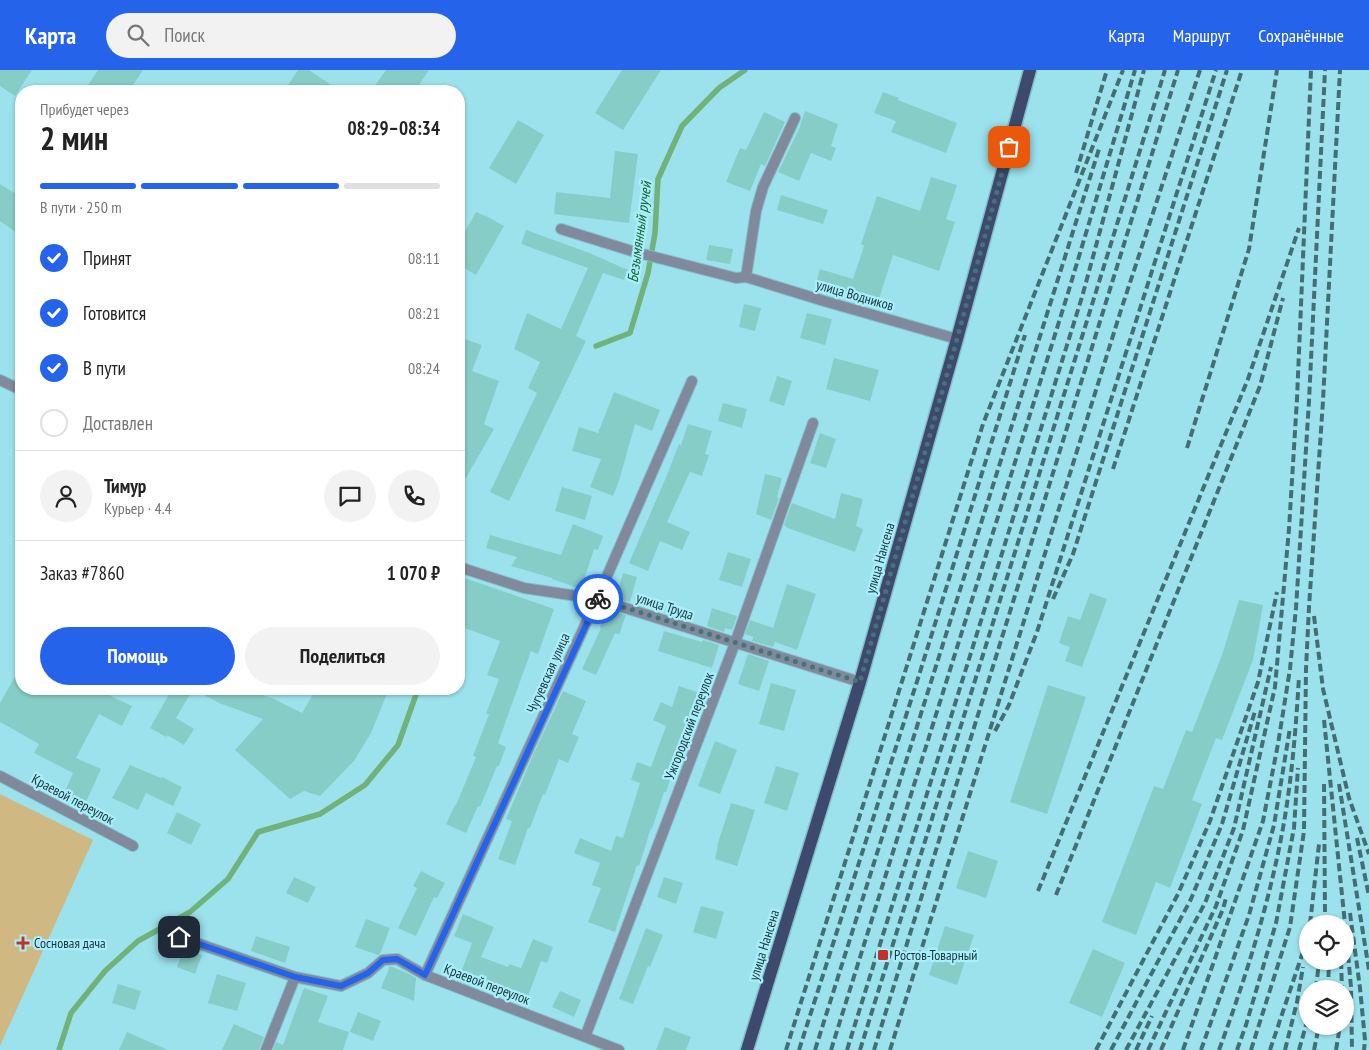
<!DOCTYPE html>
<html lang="ru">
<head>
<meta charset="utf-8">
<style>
  :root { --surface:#fff; --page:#f2f2f2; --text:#222; --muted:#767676; --line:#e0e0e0; --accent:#2563eb }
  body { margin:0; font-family:"PT Sans Narrow",sans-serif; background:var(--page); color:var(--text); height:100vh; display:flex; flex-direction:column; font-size:19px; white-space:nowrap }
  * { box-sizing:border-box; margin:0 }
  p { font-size:16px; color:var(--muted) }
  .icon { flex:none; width:28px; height:28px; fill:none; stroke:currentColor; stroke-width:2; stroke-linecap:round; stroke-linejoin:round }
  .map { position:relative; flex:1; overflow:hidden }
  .panel { position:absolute; left:15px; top:15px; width:450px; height:610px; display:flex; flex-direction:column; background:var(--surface); border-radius:20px; box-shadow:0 1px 4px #0004 }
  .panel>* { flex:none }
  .buttons { position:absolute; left:1299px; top:845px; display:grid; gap:10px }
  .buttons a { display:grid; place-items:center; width:55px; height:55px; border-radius:50%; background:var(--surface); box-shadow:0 1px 4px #0004; font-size:25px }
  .pin { position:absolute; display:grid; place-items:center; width:42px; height:42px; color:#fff; margin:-21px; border-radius:10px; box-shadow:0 2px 8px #0006 }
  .courier { position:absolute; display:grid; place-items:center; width:50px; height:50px; margin:-25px; border:4px solid #2563eb; border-radius:50%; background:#fff; color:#222; box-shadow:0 1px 6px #0007 }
  .headline em { font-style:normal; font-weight:800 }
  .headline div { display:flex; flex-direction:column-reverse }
  .headline { display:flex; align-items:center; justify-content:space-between; height:85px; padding:0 25px }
  h1 { font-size:32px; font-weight:800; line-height:38px }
  .bar { display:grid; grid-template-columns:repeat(4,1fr); gap:8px 5px; align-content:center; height:60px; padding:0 25px }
  .bar i { height:6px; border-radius:4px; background:var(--line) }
  .bar .active { background:var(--accent) }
  .bar p { grid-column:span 4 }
  .line { display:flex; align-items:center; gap:12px; padding:0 25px; border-top:1px solid var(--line) }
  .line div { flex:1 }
  .round { display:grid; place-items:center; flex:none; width:52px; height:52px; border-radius:26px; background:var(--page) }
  ol { padding:0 25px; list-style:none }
  li { display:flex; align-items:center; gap:15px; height:55px }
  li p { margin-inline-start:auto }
  li .icon { padding:5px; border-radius:50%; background:var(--accent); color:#fff; stroke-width:4 }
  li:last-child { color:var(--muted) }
  li i { width:28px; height:28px; border:2px solid var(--line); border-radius:50% }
  .primary-button { display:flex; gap:10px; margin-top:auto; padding:10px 25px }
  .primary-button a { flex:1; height:58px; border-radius:30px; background:var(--accent); color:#fff; font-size:20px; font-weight:800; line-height:58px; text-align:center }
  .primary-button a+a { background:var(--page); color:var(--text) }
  header { display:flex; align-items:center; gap:30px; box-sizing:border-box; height:70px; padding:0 25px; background:var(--accent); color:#fff }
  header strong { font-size:24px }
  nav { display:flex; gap:28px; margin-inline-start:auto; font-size:18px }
  .search { width:350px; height:45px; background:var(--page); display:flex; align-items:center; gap:12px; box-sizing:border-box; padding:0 18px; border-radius:28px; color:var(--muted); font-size:19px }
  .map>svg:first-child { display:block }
</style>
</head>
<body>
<header>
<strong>Карта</strong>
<div class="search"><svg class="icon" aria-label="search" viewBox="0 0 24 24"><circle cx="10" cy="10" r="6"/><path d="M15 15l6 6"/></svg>Поиск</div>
<nav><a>Карта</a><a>Маршрут</a><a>Сохранённые</a></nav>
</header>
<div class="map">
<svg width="1369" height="980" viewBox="0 0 1369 980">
  <rect width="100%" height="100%" fill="#9ce2ed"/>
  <path fill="#cfb881" d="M 0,724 L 93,770 L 0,976 Z"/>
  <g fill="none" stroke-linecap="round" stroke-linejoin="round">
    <path stroke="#6fb37a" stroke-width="5.5" d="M 596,276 L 630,263 L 648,203 L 655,163 L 658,109 L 682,56 L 719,18 L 745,0
      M 59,980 L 71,943 L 105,901 L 138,871 L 190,842 L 228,809 L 258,762 L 320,744 L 365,715 L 398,675 L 418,619"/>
  </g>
  <path fill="#87cdc7" d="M 0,0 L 32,0 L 15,26 L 0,16 Z
    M 98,0 L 143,0 L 129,21 L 84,21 Z
    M 298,0 L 309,0 L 340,21 L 284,21 Z
    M 386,0 L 429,0 L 415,21 L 371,21 Z
    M 622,0 L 661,0 L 623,60 L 595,43 Z
    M 883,22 L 899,28 L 898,30 L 957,53 L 946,83 L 891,62 L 896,51 L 874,43 Z
    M 805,41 L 838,54 L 831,76 L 836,78 L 831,91 L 811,83 L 799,111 L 778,102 L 799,59 Z
    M 764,42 L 785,52 L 765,96 L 761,94 L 750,121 L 726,112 L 740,78 L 746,80 Z
    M 518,50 L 544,65 L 516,114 L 489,98 Z
    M 615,81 L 638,84 L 629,153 L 554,144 L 556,122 L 610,128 Z
    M 931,107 L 957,115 L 946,149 L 955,152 L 939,201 L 893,185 L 877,235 L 815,217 L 820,199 L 853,209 L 864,176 L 861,174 L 877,126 L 920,141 Z
    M 0,114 L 21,127 L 21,166 L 0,151 Z
    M 781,125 L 828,140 L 823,154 L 777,140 Z
    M 476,142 L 488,147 L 504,156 L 476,205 L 459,195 L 459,172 Z
    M 526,160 L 587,182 L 628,200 L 624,210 L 603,203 L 576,266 L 586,271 L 509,431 L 490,422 L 537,323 L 528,318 L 540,292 L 514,279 L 527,243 L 561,259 L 588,198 L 521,174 Z
    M 709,175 L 733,179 L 730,194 L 706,190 Z
    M 744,234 L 761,238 L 755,261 L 739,257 Z
    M 807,243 L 832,249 L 825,275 L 800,268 Z
    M 459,267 L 482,275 L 472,301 L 499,311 L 484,354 L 494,359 L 459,420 Z
    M 834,288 L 879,300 L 870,331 L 826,319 Z
    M 777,306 L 792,311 L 784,336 L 769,331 Z
    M 614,322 L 660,340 L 652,361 L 635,354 L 619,411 L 613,426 L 590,417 L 601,389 L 572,381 L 579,357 L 598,363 Z
    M 723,333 L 747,339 L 742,358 L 718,351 Z
    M 688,354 L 712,361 L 705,384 L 709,385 L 702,406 L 690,402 L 667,452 L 690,462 L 682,480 L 660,471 L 648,501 L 629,493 L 667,405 L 679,374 L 681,375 Z
    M 820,363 L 836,369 L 826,398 L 810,393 Z
    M 765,404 L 782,408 L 777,428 L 779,428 L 771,450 L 756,444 Z
    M 562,417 L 592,426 L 585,450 L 555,441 Z
    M 841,423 L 863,429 L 856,456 L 863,459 L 855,482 L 785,457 L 786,456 L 784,455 L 792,433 L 835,449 Z
    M 573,454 L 603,466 L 598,480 L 594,479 L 581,519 L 552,509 L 552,508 L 511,496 L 517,487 L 486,478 L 490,465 L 561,485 Z
    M 728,482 L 751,489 L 742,517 L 719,510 Z
    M 623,503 L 637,507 L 630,532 L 616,528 Z
    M 459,506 L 554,539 L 538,584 L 531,581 L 498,673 L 506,677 L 499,696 L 497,696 L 480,737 L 478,736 L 466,763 L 446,754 L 455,735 L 456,735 L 476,687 L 473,686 L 489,644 L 486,644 L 499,609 L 487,605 L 500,571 L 459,556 Z
    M 787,514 L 816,524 L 797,580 L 775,572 L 773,577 L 752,571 L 753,567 L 745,564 L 750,550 L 773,558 Z
    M 1090,523 L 1107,529 L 1082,597 L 1065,591 L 1070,577 L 1059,573 L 1068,546 L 1080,550 Z
    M 1239,530 L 1263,535 L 1253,590 L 1222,670 L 1216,668 L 1192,730 L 1202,734 L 1170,818 L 1156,812 L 1136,865 L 1102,852 L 1154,716 L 1163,719 L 1186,660 L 1192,662 L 1222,585 Z
    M 712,538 L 737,546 L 732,560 L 725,558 L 724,562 L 707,556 Z
    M 611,541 L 626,545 L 619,565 L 615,563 L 596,605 L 582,599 L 601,558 L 600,557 L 606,542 L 611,543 Z
    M 664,561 L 702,572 L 703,570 L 719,575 L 712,598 L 658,581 Z
    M 748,584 L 769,591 L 759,621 L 738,614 Z
    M 21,596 L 21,619 L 96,619 L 132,636 L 122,656 L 99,644 L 76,688 L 101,699 L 82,741 L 61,730 L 73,703 L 34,683 L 39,674 L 0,652 L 0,633 Z
    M 771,613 L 796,620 L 784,661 L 759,654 Z
    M 1048,615 L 1086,627 L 1047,744 L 1010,732 Z
    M 679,616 L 703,624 L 682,684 L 679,683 L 666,722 L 664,722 L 652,759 L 651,758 L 639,796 L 637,795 L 615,862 L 588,852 L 601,818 L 592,815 L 600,793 L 574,783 L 580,768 L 611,781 L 616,766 L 623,768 L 640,713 L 631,710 L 637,692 L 651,697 L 666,656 L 653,650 L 661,632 L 672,637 Z
    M 172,619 L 193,619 L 176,648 L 194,659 L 184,675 L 167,665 L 166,667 L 150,658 Z
    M 193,619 L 245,619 L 274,629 L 302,643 L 316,619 L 389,619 L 371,663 L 354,691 L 320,726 L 304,721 L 290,729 L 235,680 L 263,649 L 219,633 Z
    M 563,621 L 586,631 L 572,664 L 579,667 L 568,693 L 559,689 L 545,725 L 543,724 L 530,758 L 528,758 L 515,795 L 498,789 L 512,751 L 506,749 L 533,685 Z
    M 715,671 L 737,680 L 720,724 L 698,716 Z
    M 130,695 L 161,708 L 162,707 L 182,717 L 173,736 L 146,723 L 138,740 L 112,728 Z
    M 776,696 L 799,703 L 787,741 L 764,733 Z
    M 731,733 L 755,740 L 737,796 L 715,789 L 718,776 L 717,776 Z
    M 177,742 L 201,754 L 191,775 L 167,763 Z
    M 968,781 L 998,791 L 986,828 L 956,818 Z
    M 421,801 L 445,813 L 437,828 L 434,827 L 416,866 L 398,858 L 417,818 L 413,816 Z
    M 294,807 L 316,817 L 308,833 L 286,823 Z
    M 664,807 L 683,813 L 676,834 L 657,827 Z
    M 701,836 L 724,842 L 716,869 L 693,862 Z
    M 463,844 L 494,857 L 481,887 L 508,897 L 509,894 L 521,898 L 533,869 L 553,877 L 547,893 L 541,891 L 528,926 L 496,914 L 495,916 L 472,908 L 469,915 L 458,911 L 472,873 L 454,866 Z
    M 366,849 L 390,858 L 380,884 L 378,885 L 355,877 Z
    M 945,856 L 974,865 L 957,915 L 929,905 Z
    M 646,858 L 663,865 L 650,897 L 648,896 L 633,934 L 619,929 Z
    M 256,866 L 290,877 L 285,893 L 251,881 Z
    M 184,879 L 202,885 L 195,904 L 177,897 Z
    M 1093,879 L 1125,893 L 1102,947 L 1069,933 Z
    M 390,896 L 407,903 L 416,908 L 414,931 L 381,918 Z
    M 217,904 L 246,913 L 237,941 L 208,933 Z
    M 118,914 L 141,921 L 135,940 L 112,933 Z
    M 304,918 L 328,926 L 318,952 L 349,962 L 343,980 L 273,980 L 276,972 L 283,975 Z
    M 560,921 L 581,930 L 574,947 L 552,937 Z
    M 358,942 L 381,951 L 373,971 L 350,962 Z
    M 234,954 L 264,967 L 259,980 L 222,980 Z
    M 665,957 L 691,967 L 686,980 L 656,980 Z
    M 127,962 L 168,980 L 119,980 Z"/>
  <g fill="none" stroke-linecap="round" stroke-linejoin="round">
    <g stroke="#82bfc9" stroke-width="12">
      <path id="minor" d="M 561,159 L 635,182 L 736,208 L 746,207 L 824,231 L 957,269
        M 746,207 L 756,141 L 763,117 L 795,48
        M 0,310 L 21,320
        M 459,497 L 524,518 L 597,529 L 860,612
        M 0,706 L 133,776
        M 179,867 L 295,907 L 341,916 L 368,903 L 383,890 L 397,889 L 425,905 L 619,980
        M 425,905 L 597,529 L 692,311
        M 585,967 L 735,573 L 813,353
        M 266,980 L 295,907"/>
    </g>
    <g stroke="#82bfc9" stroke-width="15">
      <path id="primary" d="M 747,980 L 860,612 L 957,269 L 1030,0"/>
    </g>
    <use href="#minor" stroke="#81899d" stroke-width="10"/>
    <use href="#primary" stroke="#3e4a6d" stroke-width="12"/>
    <path stroke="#436e74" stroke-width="4" stroke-dasharray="8 4" stroke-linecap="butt" d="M 1076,103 L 1107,0
      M 1187,378 L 1249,179 L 1277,0
      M 1113,399 L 1242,0
      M 1053,529 L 1073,484 L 1227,0
      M 1314,546 L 1323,619 L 1349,728 L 1369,784
      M 1324,650 L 1345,854
      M 995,661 L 1009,635 L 1037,562 L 1216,0
      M 1339,714 L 1369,900
      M 1357,768 L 1369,826
      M 1038,821 L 1248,309 L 1299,158
      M 1056,825 L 1260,316 L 1283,228
      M 1350,843 L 1360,918 L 1365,970 L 1364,980
      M 1310,854 L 1319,774
      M 1324,854 L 1325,843 L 1324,711
      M 1347,873 L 1351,917 L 1352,980
      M 1341,891 L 1342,919
      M 1316,919 L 1319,891
      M 1328,919 L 1329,891
      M 786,980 L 983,354 L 1123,0
      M 799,980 L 920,602 L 1025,265
      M 815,980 L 1099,79
      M 831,980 L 1068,223 L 1135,0
      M 847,980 L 1082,227 L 1144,0
      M 860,980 L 1165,0
      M 874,980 L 1178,0
      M 890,980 L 1121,240 L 1200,0
      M 1096,980 L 1178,824 L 1210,751 L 1258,612 L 1277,522
      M 1111,980 L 1191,829 L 1222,754 L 1255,641
      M 1126,980 L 1205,833 L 1234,758 L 1271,597
      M 1136,980 L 1152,946
      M 1148,980 L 1216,836 L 1243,760 L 1275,617 L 1289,459 L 1297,329 L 1311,0
      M 1161,980 L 1223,839 L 1226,828
      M 1183,980 L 1263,751 L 1278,674 L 1290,599 L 1296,538 L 1309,331 L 1325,0
      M 1201,980 L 1249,845 L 1274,755 L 1290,658
      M 1219,980 C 1246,907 1269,834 1283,758 C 1292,708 1296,657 1299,607
      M 1237,980 L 1246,955 L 1276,853 L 1294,758 L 1298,698
      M 1251,980 L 1290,857 L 1304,761 L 1306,599 L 1309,537 L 1323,331 L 1340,0
      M 1270,980 L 1308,867
      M 1285,980 L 1297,932 L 1303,897
      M 1299,980 L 1308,948
      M 1314,980 L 1319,956
      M 1336,980 L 1340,956"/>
  </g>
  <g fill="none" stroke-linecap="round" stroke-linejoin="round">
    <path stroke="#467278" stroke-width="5" stroke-dasharray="0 9" d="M 598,529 L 860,612 L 957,269 L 1009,77"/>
    <path stroke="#2563eb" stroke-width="6" d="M 179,867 L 295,907 L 341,916 L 368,903 L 383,890 L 397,889 L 425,905 L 598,529"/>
  </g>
  <g fill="#c1332a" stroke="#a9effb" stroke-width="2">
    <path d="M20.5 865.5h5v5h5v5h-5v5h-5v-5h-5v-5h5z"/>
    <rect x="877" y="879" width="12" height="12" rx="2.5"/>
  </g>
  <g text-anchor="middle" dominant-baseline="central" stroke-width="4.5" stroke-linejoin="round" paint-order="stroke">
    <g font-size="14" fill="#183539" stroke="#a9effb">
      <text transform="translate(855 225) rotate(16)">улица Водников</text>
      <text transform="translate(880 488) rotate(-74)">улица Нансена</text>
      <text transform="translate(665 536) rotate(18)">улица Труда</text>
      <text transform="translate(548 603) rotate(-66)">Чугуевская улица</text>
      <text transform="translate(689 656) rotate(-69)">Ужгородский переулок</text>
      <text transform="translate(73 729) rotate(28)">Краевой переулок</text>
      <text transform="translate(764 875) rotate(-73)">улица Нансена</text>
      <text transform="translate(487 914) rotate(21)">Краевой переулок</text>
    </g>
    <g font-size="14" fill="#183539" stroke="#a9effb" text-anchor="start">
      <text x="34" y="873">Сосновая дача</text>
      <text x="894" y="885">Ростов-Товарный</text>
    </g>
    <g font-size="15" font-style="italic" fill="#1a632e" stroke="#a9effb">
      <text transform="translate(639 162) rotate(-82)">Безымянный ручей</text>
    </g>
  </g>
</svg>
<div class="buttons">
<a><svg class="icon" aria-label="locate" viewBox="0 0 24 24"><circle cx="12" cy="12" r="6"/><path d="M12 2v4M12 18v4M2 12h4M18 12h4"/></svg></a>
<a><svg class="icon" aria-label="layers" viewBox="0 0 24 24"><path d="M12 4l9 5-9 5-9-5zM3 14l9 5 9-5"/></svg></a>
</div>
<div class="pin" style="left:1009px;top:77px;background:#ea580c"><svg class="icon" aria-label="bag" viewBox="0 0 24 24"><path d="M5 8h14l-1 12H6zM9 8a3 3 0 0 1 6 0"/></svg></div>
<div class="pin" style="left:179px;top:867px;background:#1f2937"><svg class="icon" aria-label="home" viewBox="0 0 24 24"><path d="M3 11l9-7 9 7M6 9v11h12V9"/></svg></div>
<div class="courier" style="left:598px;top:529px"><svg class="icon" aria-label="bike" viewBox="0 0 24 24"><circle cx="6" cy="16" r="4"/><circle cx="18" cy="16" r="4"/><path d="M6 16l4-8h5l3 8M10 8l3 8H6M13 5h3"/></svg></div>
<section class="panel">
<div class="headline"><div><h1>2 мин</h1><p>Прибудет через</p></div><em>08:29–08:34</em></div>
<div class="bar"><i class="active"></i><i class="active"></i><i class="active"></i><i></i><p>В пути · 250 m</p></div>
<ol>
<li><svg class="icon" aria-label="check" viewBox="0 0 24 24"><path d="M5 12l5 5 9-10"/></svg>Принят<p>08:11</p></li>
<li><svg class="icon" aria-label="check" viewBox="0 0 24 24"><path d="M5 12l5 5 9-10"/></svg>Готовится<p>08:21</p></li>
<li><svg class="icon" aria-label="check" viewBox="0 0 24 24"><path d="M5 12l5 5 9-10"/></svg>В пути<p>08:24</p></li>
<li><i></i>Доставлен</li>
</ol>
<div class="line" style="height:90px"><a class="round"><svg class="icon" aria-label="person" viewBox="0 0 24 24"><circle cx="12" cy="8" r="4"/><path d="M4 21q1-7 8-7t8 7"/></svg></a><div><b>Тимур</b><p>Курьер · 4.4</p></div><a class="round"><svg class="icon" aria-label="chat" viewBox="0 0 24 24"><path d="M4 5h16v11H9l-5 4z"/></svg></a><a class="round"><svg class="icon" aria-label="phone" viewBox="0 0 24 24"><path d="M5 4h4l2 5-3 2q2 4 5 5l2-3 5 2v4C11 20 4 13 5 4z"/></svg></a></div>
<div class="line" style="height:65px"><div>Заказ #7860</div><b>1 070 ₽</b></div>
<div class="primary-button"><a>Помощь</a><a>Поделиться</a></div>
</section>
</div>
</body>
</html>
